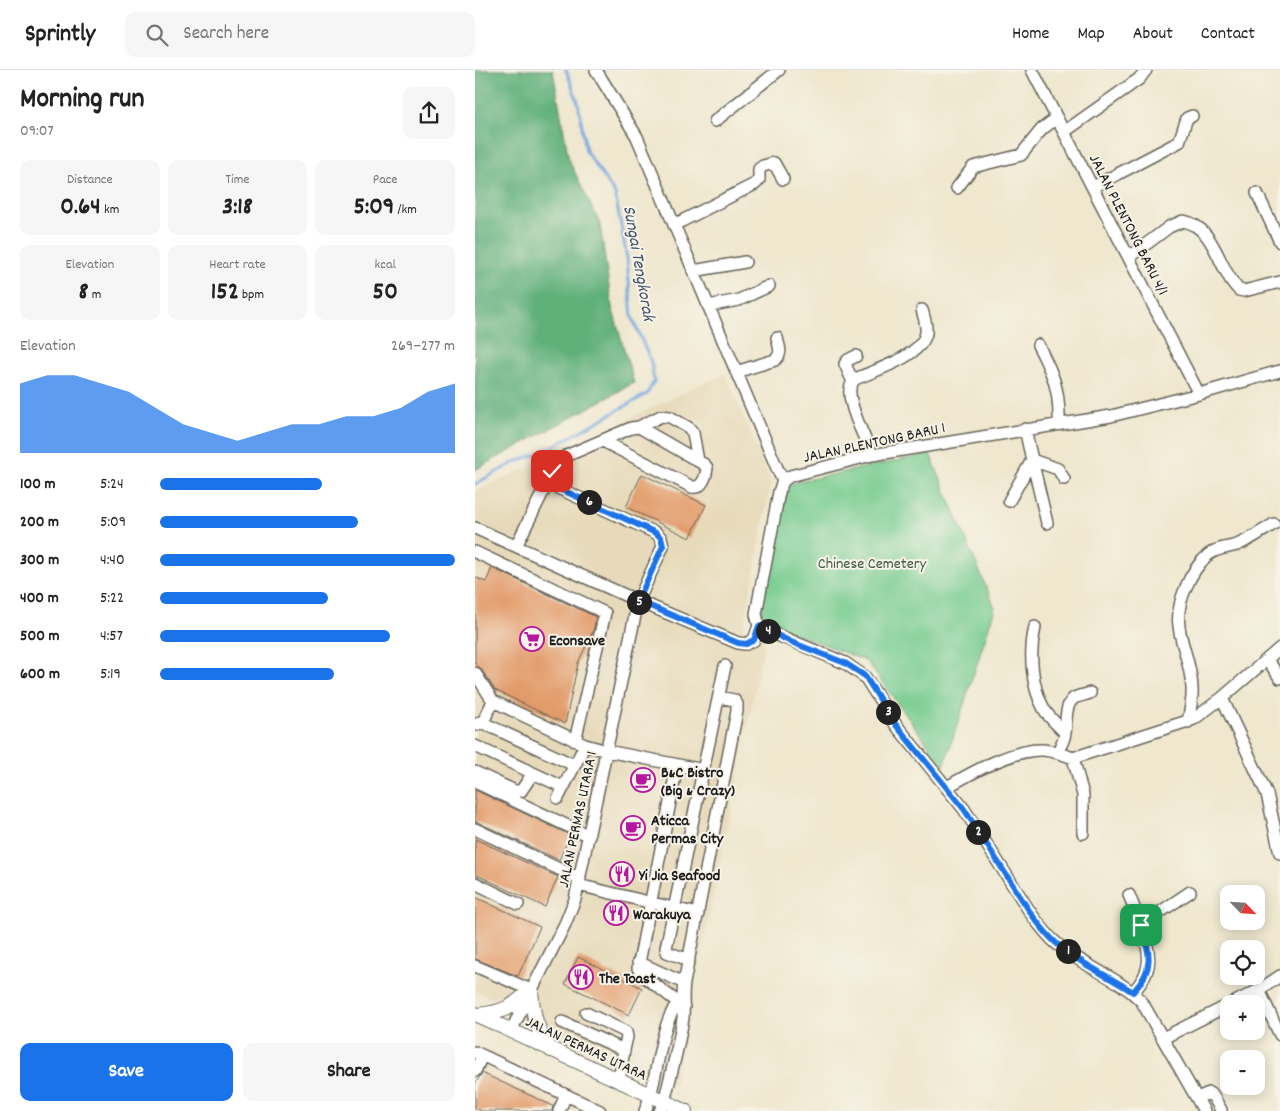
<!DOCTYPE html>
<meta charset="utf-8">
<style>
body{margin:0;font-family:Dekko,sans-serif;background:#f6f6f6;color:#222;height:100vh;display:flex;flex-direction:column;font-size:19px;white-space:nowrap}
*{box-sizing:border-box;margin:0}
p{font-size:16px;color:#767676}
.icon{flex:none;width:28px;height:28px;fill:none;stroke:currentColor;stroke-width:2;stroke-linecap:round;stroke-linejoin:round}
.map{position:relative;flex:1;overflow:hidden}
.details{display:flex;flex-direction:column;background:#fff;width:475px}
.details>*{flex:none}
.needle{width:32px;rotate:115deg}
.fabs{position:absolute;left:745px;top:815px;display:grid;gap:10px}
.fabs a{display:grid;place-items:center;width:45px;height:45px;border-radius:10px;background:#fff;box-shadow:0 2px 12px #0003;font-size:25px}
.pin{position:absolute;display:grid;place-items:center;width:42px;height:42px;color:#fff;margin:-21px;border-radius:10px;box-shadow:0 2px 8px #0006}
.km{position:absolute;width:25px;height:25px;margin:-12px;border-radius:50%;background:#222;color:#fff;font-size:14px;line-height:25px;text-align:center}
.round{display:grid;place-items:center;flex:none;width:52px;height:52px;border-radius:10px;background:#f6f6f6}
.headline{display:flex;align-items:center;justify-content:space-between;height:85px;padding:0 20px}
h1{font-size:28px;font-weight:700;line-height:38px}
.metrics{display:grid;grid-template-columns:repeat(3,1fr);gap:8px;height:85px;padding:5px 20px}
.metrics div{display:grid;align-content:center;border-radius:10px;background:#f6f6f6;text-align:center}
.metrics b{font-size:25px;font-weight:700}
.metrics small{font-size:14px;font-weight:400}
.metrics p{font-size:14px}
.chart{height:140px;padding:10px 20px}
.chart p{display:flex;justify-content:space-between}
.chart svg{width:100%;height:90px;margin-top:5px;fill:#1a73e8;opacity:.7}
.button{display:flex;gap:10px;margin-top:auto;padding:10px 20px}
.button a{flex:1;height:58px;border-radius:10px;background:#1a73e8;color:#fff;font-size:20px;font-weight:700;line-height:58px;text-align:center}
.button a+a{background:#f6f6f6;color:#222}
ul{padding:0 20px;list-style:none;font-size:16px}
li{display:grid;grid-template-columns:80px 60px 1fr;align-items:center;height:38px}
li i{height:12px;border-radius:6px;background:#1a73e8}
header{display:flex;align-items:center;gap:30px;box-sizing:border-box;height:70px;padding:0 25px;background:#fff;border-bottom:1px solid #e0e0e0}
header strong{font-size:24px}
nav{display:flex;gap:28px;margin-inline-start:auto;font-size:18px}
.search{width:350px;height:45px;background:#f6f6f6;display:flex;align-items:center;gap:12px;box-sizing:border-box;padding:0 18px;border-radius:10px;color:#767676;font-size:19px}
main{display:flex;flex:1;min-height:0}
.map>svg:first-child{display:block}
.built{fill:#e7daba}
.green{fill:#77cc90;stroke:#4a7456}
.forest{fill:#61b07a;stroke:#3e664b}
.lines{fill:none;stroke-linecap:round;stroke-linejoin:round}
.stream{stroke:#75a7e0;stroke-width:3}
.building{fill:#e29a67}
.minor-casing{stroke:#66635a;stroke-width:14}
.major-casing{stroke:#66635a;stroke-width:16}
.minor{stroke:#fff;stroke-width:11}
.major{stroke:#fff;stroke-width:14}
.route-casing{stroke:#fff;stroke-width:10}
.route{stroke:#1a73e8;stroke-width:6}
.labels{text-anchor:middle;stroke-width:4;stroke-linejoin:round;paint-order:stroke}
.street-label{font-size:16px;fill:#1c1c1c;stroke:#f7f3e8}
.park-label{font-size:16px;fill:#3c5a45;stroke:#f7f3e8}
.poi-label{font-size:16px;font-weight:bold;fill:#1c1c1c;stroke:#f7f3e8;text-anchor:start}
.water-label{font-size:18px;font-style:italic;fill:#40546a;stroke:#f7f3e8}
</style>
<header>
<strong>Sprintly</strong>
<div class="search"><svg class="icon" aria-label="search" viewBox="0 0 24 24"><circle cx="10" cy="10" r="6"/><path d="M15 15l6 6"/></svg>Search here</div>
<nav><a>Home</a><a>Map</a><a>About</a><a>Contact</a></nav>
</header>
<main>
<section class="details">
<div class="headline"><div><h1>Morning run</h1><p>09:07</p></div><a class="round"><svg class="icon" aria-label="share" viewBox="0 0 24 24"><path d="M12 15V3M7 8l5-5 5 5M5 13v7h14v-7"/></svg></a></div>
<div class="metrics">
<div><p>Distance</p><b>0.64<small> km</small></b></div>
<div><p>Time</p><b>3:18</b></div>
<div><p>Pace</p><b>5:09<small> /km</small></b></div>
</div>
<div class="metrics">
<div><p>Elevation</p><b>8<small> m</small></b></div>
<div><p>Heart rate</p><b>152<small> bpm</small></b></div>
<div><p>kcal</p><b>50</b></div>
</div>
<div class="chart"><p><span>Elevation</span>269–277 m</p>
<svg viewBox="0 0 160 44" preserveAspectRatio="none"><path d="M0 44V10L10 6L20 6L30 10L40 14L50 22L60 30L70 34L80 38L90 34L100 30L110 30L120 26L130 26L140 22L150 14L160 10V44z"/></svg>
</div>
<ul>
<li><b>100 m</b>5:24<i style="width:55%"></i></li>
<li><b>200 m</b>5:09<i style="width:67%"></i></li>
<li><b>300 m</b>4:40<i style="width:100%"></i></li>
<li><b>400 m</b>5:22<i style="width:57%"></i></li>
<li><b>500 m</b>4:57<i style="width:78%"></i></li>
<li><b>600 m</b>5:19<i style="width:59%"></i></li>
</ul>
<div class="button"><a>Save</a><a>Share</a></div>
</section>
<div class="map">
<svg width="805" height="1041" viewBox="0 0 805 1041">
<rect width="100%" height="100%" fill="#f7f3e8"/>
<filter id="ink" filterUnits="userSpaceOnUse"><feTurbulence type="fractalNoise" baseFrequency=".02" numOctaves="2"/><feDisplacementMap in="SourceGraphic" scale="10" xChannelSelector="R" yChannelSelector="G"/><feConvolveMatrix kernelMatrix="1 2 1 2 8 2 1 2 1" color-interpolation-filters="sRGB"/></filter>
<filter id="wash" filterUnits="userSpaceOnUse"><feTurbulence type="fractalNoise" baseFrequency=".0096" numOctaves="4" result="noise"/><feDisplacementMap in="SourceGraphic" scale="20" xChannelSelector="R" yChannelSelector="G"/><feGaussianBlur stdDeviation="1.12" result="paint"/><feColorMatrix in="noise" values="0 0 0 0 0 0 0 0 0 0 0 0 0 0 0 0 0 1.4 0 .05"/><feComposite in="paint" operator="in"/></filter>
<g filter="url(#wash)">
<rect width="100%" height="100%" fill="#efe7ce"/>
<path class="built" d="M250 303 296 412 269 557 290 570 200 1015 0 921V422Z
M0 989 110 1041H0Z"/>
<path class="green" d="M455 384 520 538 469 696 391 591 296 554 286 542 312 418 321 412Z"/>
<path class="forest" d="M0 0H78L94 90 125 154 137 237 159 313 0 400Z"/>
<g class="lines">
<path class="stream" d="M0 414 40 392 68 382 172 324 179 311 176 292 157 247 152 188 140 124 111 81 103 32 91 0"/>
</g>
<g id="blocks">
<path class="building" d="M167 404 231 435 215 468 151 437Z
M17 498 121 547 118 561 103 593 90 654 20 620 6 599 0 593V507L11 512Z
M0 720 95 765 84 790 0 751Z
M0 769 83 807 70 837 0 804Z
M0 827 65 857 43 906 0 889Z
M103 887 167 918 154 945 90 914Z
M7 1003 78 1036 77 1041H7L0 1038V1014Z"/>
</g>
</g>
<g filter="url(#ink)">
<use href="#blocks" fill-opacity="0" stroke="#66635a" stroke-width="1"/>
<g class="lines">
<defs>
<path id="minor" d="M121 0 162 67 302 398 308 411
M557 0 724 324
M240 51 304 0
M589 62 664 9 671 0
M618 117 704 72 712 48 717 46
M482 118 498 97 546 85 567 59 582 48
M782 123 805 172
M199 155 280 114 284 110V99L288 96 299 93 308 109
M654 187 694 157 708 151C741 157 743 200 764 220L769 221 805 212
M218 201 270 192
M233 236 264 230 294 216
M563 275C578 304 585 319 584 354
M261 302 300 290C308 283 304 277 302 268
M378 312 370 294 373 290 381 286
M164 357 186 346 195 347 214 358 218 363 223 391
M397 385C390 368 376 341 375 324 374 318 376 314 380 309 399 301 447 286 451 263 452 255 449 247 447 240
M557 390 572 453
M557 390 583 399 589 409
M534 431 557 390 550 359
M0 458 163 531 263 573 271 574 279 570 284 556
M41 476 83 392 91 386 156 358 164 357 230 395 232 398C231 407 227 419 217 417L128 371
M0 482 130 543 100 671
M560 557C554 582 556 616 569 639 574 648 583 655 590 663
M792 589 805 608
M0 603 18 631 110 675 132 681 229 700
M747 628 792 724 805 783
M6 652 99 695
M713 652C715 640 718 629 717 618 715 577 692 560 711 517 716 505 724 493 733 485 741 478 752 478 762 475 775 470 787 461 799 454
M1 655 9 650 18 631
M0 676 88 717
M582 682C586 676 589 670 590 663 592 652 589 636 599 628 603 626 610 625 615 623
M598 688 719 649 747 628 805 578
M598 688 608 725V763
M202 696 163 898 166 904 209 937
M0 702 40 721H46L58 703
M0 712 114 766
M472 717C496 703 540 678 568 680 579 681 588 684 598 688
M83 728 110 675
M0 759 105 809
M0 813 43 834
M103 815 223 844
M654 825 666 855
M214 890 192 882 191 878 250 596
M163 892 209 913
M0 896 56 920
M784 920 805 965
M658 922C680 899 675 883 666 855L715 822
M756 934 784 920 805 906
M111 943 151 962 152 967 149 980
M87 952 149 980 144 1011
M36 961 90 854 100 829 163 531 188 476 186 468 181 463 72 413
M688 968 754 935
M0 982 125 1041
M0 1001 7 986
M722 1028 734 1023 738 1026 746 1040
M84 1041 91 1025
M170 1041C184 1008 183 953 207 927
M185 1041 189 1032C196 1004 204 976 208 948 209 936 207 925 209 913L262 641V634L259 630 244 627
M729 1041 667 932C643 906 606 896 580 872 571 864 564 854 557 845L489 739 421 655 390 607 370 593 288 559 284 556 281 544 304 422 308 411 315 406 397 385 636 346 724 324 805 301"/>
<path id="major" d="M56 920C58 946 61 959 76 980
M0 944 210 1041
M3 945C30 942 36 938 56 920"/>
</defs>
<use href="#minor" class="minor-casing"/>
<use href="#major" class="major-casing"/>
<use href="#minor" class="minor"/>
<use href="#major" class="major"/>
</g>
</g>
<g class="lines" filter="url(#ink)">
<defs>
<path id="route" d="M77 401 72 413 181 463 186 468 188 476 163 531 263 573 271 574 279 570 284 556 316 572 370 593 390 606 421 655 489 739 557 845C564 854 571 864 580 872 602 892 632 905 658 922 680 899 675 883 666 855"/>
</defs>
<use href="#route" class="route-casing"/>
<use href="#route" class="route"/>
</g>
<defs>
<symbol id="supermarket-ring" viewBox="-11 -11 22 22"><circle r="9.5" fill="#f7f3e8" stroke="#b5179e" stroke-width="1.5"/><path d="M-6-5.5h2.5l.6 2H6L4.5 2H-2.5L-4.4-4H-6ZM-1.5 3.2a1.3 1.3 0 1 0 .1 0ZM3 3.2a1.3 1.3 0 1 0 .1 0Z" fill="#b5179e"/></symbol>
<symbol id="cafe-ring" viewBox="-11 -11 22 22"><circle r="9.5" fill="#f7f3e8" stroke="#b5179e" stroke-width="1.5"/><path d="M-5.5-4.5H6V0H3Q3 3.5 0 3.5H-2.5Q-5.5 3.5-5.5 0ZM3-3.2v2h1.7v-2ZM-6 4.5H4V6H-6Z" fill="#b5179e"/></symbol>
<symbol id="restaurant-ring" viewBox="-11 -11 22 22"><circle r="9.5" fill="#f7f3e8" stroke="#b5179e" stroke-width="1.5"/><path d="M-5-6h1v4h1v-4h1v4h1v-4h1v5L-1.5 .5V6h-2V.5L-5-1ZM5-6V6H3V1.5H1.5Q1.5-4 5-6Z" fill="#b5179e"/></symbol>
</defs>
<g fill-rule="evenodd">
<use href="#supermarket-ring" x="43" y="555" width="28" height="28"/>
<use href="#cafe-ring" x="154" y="696" width="28" height="28"/>
<use href="#cafe-ring" x="144" y="744" width="28" height="28"/>
<use href="#restaurant-ring" x="133" y="790" width="28" height="28"/>
<use href="#restaurant-ring" x="127" y="829" width="28" height="28"/>
<use href="#restaurant-ring" x="92" y="893" width="28" height="28"/>
</g>
<g class="labels">
<g class="street-label">
<text transform="translate(655 154) rotate(63)" y="6">JALAN PLENTONG BARU 4/1</text>
<text transform="translate(399 371) rotate(-12)" y="6">JALAN PLENTONG BARU 1</text>
<text transform="translate(101 749) rotate(-78)" y="6">JALAN PERMAS UTARA 1</text>
<text transform="translate(112 977) rotate(25)" y="6">JALAN PERMAS UTARA</text>
</g>
<g class="park-label">
<text x="397" y="498">Chinese Cemetery</text>
</g>
<g class="poi-label">
<text x="74" y="575">Econsave</text>
<text x="186" y="707">B&amp;C Bistro<tspan x="186" dy="18">(Big &amp; Crazy)</tspan></text>
<text x="176" y="755">Aticca<tspan x="176" dy="18">Permas City</tspan></text>
<text x="164" y="810">Yi Jia Seafood</text>
<text x="158" y="849">Warakuya</text>
<text x="124" y="913">The Toast</text>
</g>
<g class="water-label">
<text transform="translate(165 193) rotate(80)" y="6">Sungai Tengkorak</text>
</g>
</g>
</svg>
<div class="fabs">
<a><svg class="needle" viewBox="-14 -14 28 28"><path d="M0-13l5 13h-10z" fill="#e53935"/><path d="M0 13l5-13h-10z" fill="#767676"/></svg></a>
<a><svg class="icon" aria-label="locate" viewBox="0 0 24 24"><circle cx="12" cy="12" r="6"/><path d="M12 2v4M12 18v4M2 12h4M18 12h4"/></svg></a>
<a>+</a>
<a>−</a>
</div>
<div class="pin" style="left:666px;top:855px;background:#1e9e55"><svg class="icon" aria-label="arrive" viewBox="0 0 24 24"><path d="M6 21V4h12l-3 4 3 4H6"/></svg></div>
<div class="pin" style="left:77px;top:401px;background:#d93025"><svg class="icon" aria-label="check" viewBox="0 0 24 24"><path d="M5 12l5 5 9-10"/></svg></div>
<b class="km" style="left:593px;top:881px">1</b>
<b class="km" style="left:503px;top:762px">2</b>
<b class="km" style="left:413px;top:642px">3</b>
<b class="km" style="left:293px;top:561px">4</b>
<b class="km" style="left:164px;top:532px">5</b>
<b class="km" style="left:114px;top:432px">6</b>
</div>
</main>
